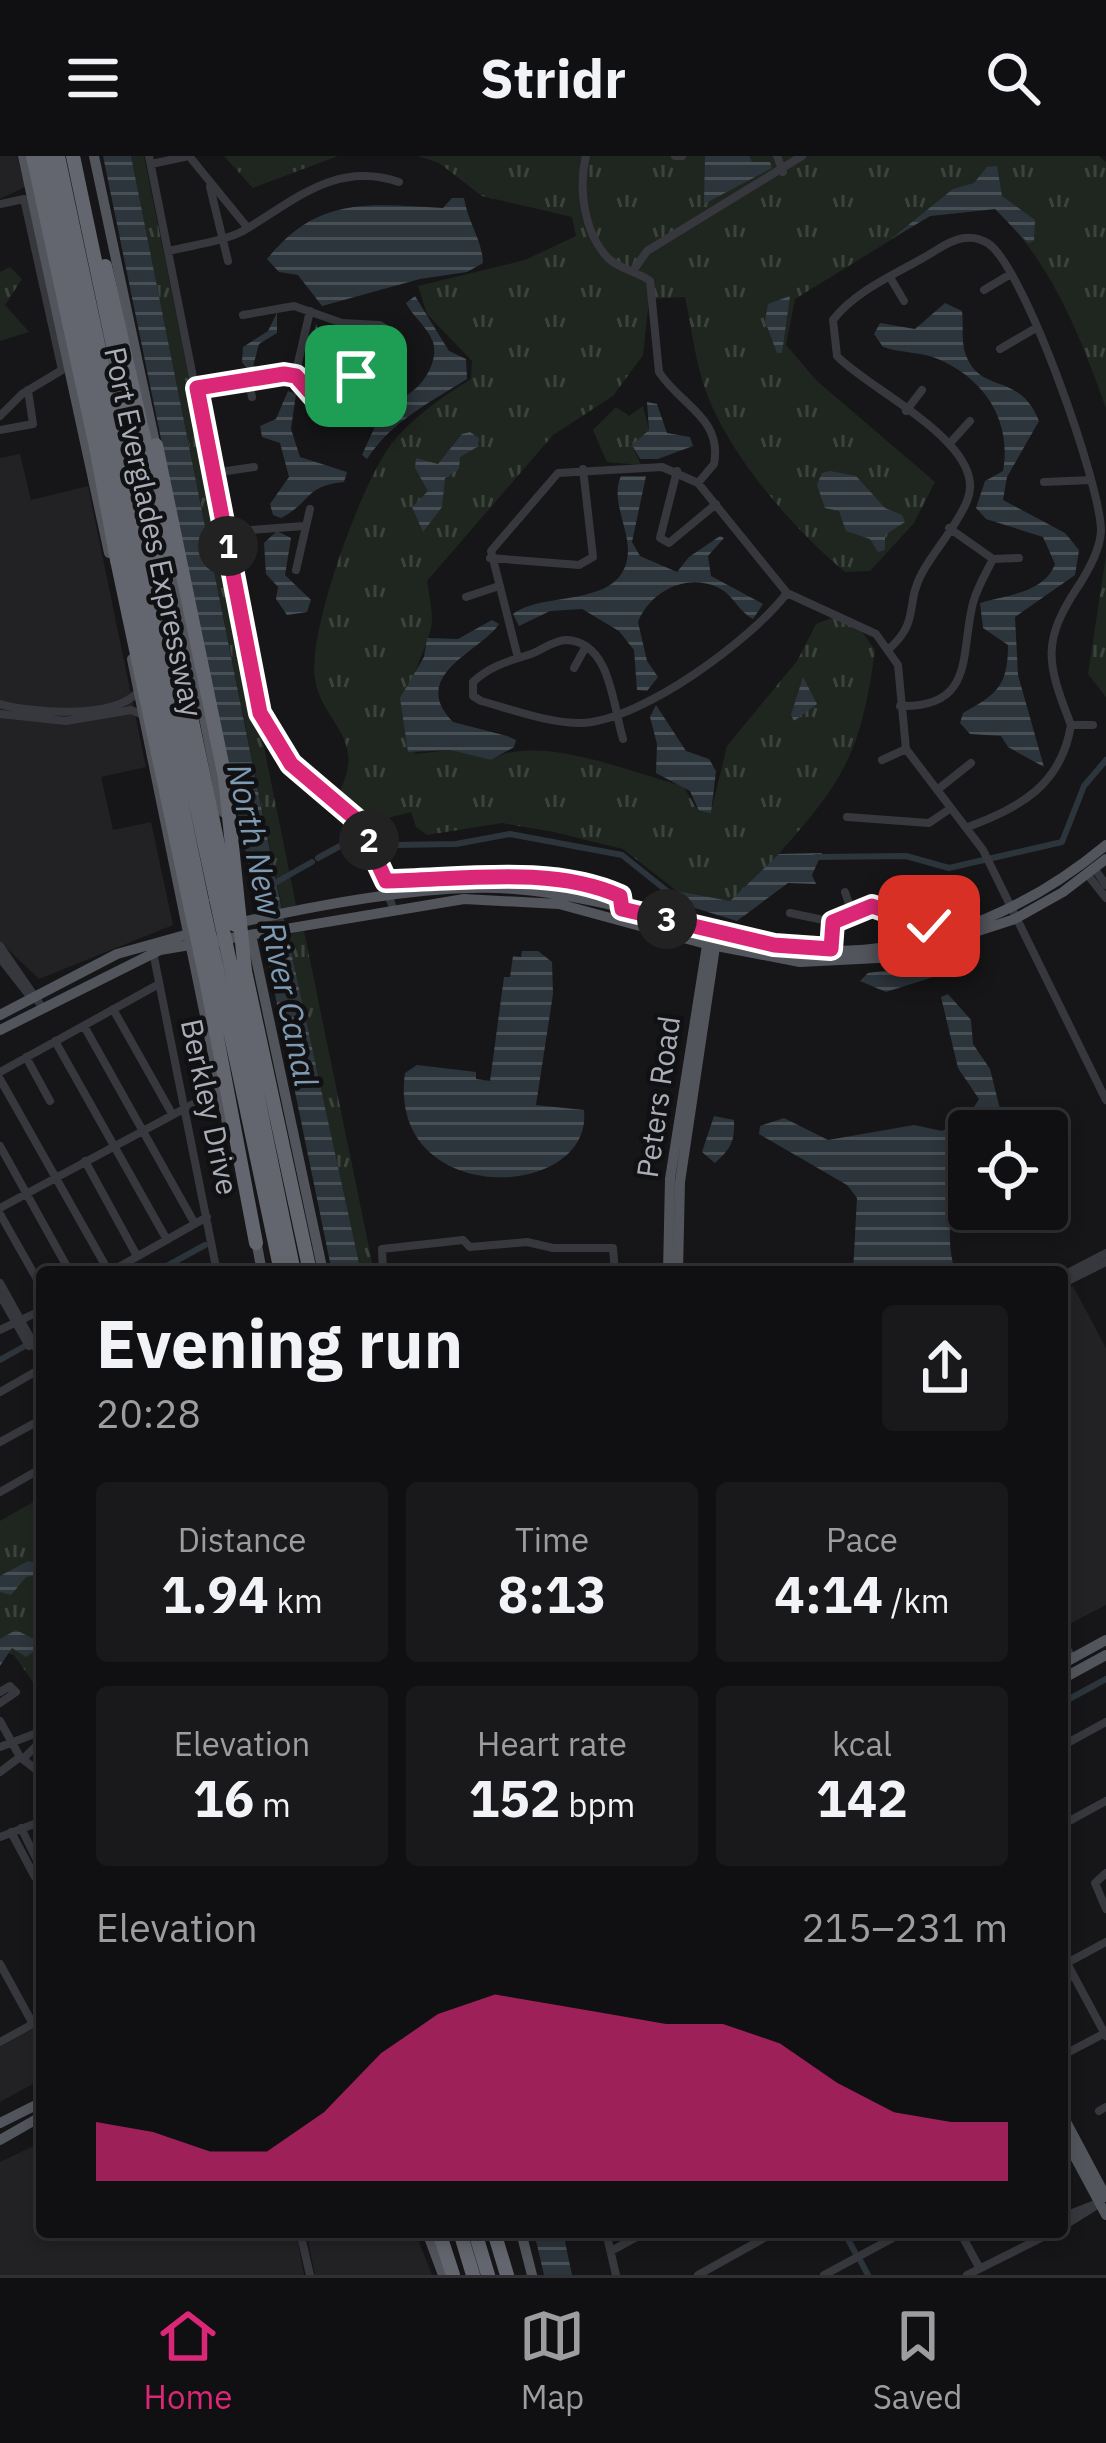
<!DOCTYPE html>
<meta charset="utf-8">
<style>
body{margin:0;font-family:"IBM Plex Sans",sans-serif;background:#19191b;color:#f1f3f6;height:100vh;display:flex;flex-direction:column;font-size:45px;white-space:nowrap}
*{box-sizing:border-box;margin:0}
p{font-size:39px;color:#9c9d9f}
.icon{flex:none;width:66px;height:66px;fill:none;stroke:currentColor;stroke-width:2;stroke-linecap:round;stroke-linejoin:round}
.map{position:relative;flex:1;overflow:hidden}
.sheet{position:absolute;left:36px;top:1110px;width:1032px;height:972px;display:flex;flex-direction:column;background:#101012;border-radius:12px;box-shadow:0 6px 18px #0003,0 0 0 3px #303032}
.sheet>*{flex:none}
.buttons{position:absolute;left:948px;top:954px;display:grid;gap:24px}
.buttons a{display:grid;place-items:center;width:120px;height:120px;border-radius:12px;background:#101012;box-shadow:0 6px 18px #0003,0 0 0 3px #303032;font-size:60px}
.pin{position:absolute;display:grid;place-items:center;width:102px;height:102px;color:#fff;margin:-51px;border-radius:24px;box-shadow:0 6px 18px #0006}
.km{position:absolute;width:60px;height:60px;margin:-30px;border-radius:50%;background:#222;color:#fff;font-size:33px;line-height:60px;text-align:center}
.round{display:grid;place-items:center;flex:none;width:126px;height:126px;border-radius:12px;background:#19191b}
.summary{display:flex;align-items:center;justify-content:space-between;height:204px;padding:0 60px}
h1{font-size:66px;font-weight:800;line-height:90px}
.figures{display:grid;grid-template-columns:repeat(3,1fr);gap:18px;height:204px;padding:12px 60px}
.figures div{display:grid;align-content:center;border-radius:12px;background:#19191b;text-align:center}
.figures b{font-size:51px;font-weight:800}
.figures small{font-size:33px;font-weight:400}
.figures p{font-size:33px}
.chart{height:336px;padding:24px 60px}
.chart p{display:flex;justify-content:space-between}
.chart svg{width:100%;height:216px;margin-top:12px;fill:#db2777;opacity:.7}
header{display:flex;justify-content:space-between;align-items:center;height:156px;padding:0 60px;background:#101012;font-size:54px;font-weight:800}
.tabs{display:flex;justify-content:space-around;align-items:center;height:168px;border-top:3px solid #303032;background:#101012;font-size:33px;color:#9c9d9f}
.tabs a{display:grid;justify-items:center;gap:6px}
.tabs .current{color:#db2777}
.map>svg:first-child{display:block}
.built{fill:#222225}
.grass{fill:url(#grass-tufts)}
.water{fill:url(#water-rules)}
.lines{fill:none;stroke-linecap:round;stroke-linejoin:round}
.canal{stroke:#2c353c;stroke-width:6}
.minor{stroke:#37383d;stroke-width:8}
.major{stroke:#53555c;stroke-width:10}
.highway{stroke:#63666e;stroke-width:14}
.highway-bridge{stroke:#63666e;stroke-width:14}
.route-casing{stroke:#fff;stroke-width:24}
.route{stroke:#db2777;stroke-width:15}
.labels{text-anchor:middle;stroke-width:9;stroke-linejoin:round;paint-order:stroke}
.street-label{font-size:30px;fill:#a8adb8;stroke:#111113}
.water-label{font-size:33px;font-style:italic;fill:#7f9bb3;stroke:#111113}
</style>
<header><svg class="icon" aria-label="menu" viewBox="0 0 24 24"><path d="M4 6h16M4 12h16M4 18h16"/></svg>Stridr<svg class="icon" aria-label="search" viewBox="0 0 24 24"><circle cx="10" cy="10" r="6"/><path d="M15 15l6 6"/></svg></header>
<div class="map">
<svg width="1106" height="2119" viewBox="0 0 1106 2119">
<defs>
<pattern id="grass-tufts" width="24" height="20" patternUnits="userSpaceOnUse" patternTransform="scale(3)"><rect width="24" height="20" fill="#1e261f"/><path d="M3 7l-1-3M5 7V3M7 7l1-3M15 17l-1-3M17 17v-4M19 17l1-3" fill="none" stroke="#3c433d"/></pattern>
<pattern id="water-rules" width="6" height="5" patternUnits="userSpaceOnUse" patternTransform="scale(3)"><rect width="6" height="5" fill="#2c353c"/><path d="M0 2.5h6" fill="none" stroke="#485056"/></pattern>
</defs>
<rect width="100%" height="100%" fill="#161618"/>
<path class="built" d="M0 0H17L25 31 0 43Z
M20 298 31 344 88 330 146 611 101 621 113 674 151 666 173 769 39 823 0 786V302Z
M1073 1130 1106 1192V1449L1062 1472V1136Z
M42 1868V1923L0 1946V1891Z
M42 1986V2076H296L304 2119H0V2006Z
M306 2076H415L432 2119H315Z"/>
<path class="grass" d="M131 0H144L296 749 282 752Z
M224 0H338L253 32Z
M418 0H1099L1106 6V252C1080 179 1052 108 996 53L930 60 795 143 786 189 817 225 935 326 914 367 870 415 845 416C791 371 722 292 702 223 694 197 691 168 685 141L649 143 643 199 613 240 553 279 427 425C429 439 434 459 431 472 420 514 387 556 416 598L450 594 491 604C537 576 632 617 683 630L699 656H711L727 590 797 505 816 468 834 461 862 476 875 494C861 597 845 623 777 700 762 718 750 732 730 745L677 735 623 693 554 676 502 667 427 679 416 671 411 656 376 665 340 634C367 582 322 567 315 523 307 475 362 326 392 287 414 260 442 241 471 223L472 205 427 158 418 130 525 104 576 80 572 61 482 40 439 7Z
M10 111 22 123 5 149 29 176 0 185V116Z
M643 250 649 274 632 289 641 309 607 306 593 274 616 251 629 260Z
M1106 399V541L1088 518Z
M304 775 374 1116H361L287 779Z
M42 1341V1539L14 1499 0 1494V1365Z"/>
<path class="water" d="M103 0H131L281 750 361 1116H332Z
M705 0H749L752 6H770L772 12 704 48Z
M997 10 1002 40 1035 64 1034 85 1028 87 995 53 930 60 891 83 953 33 974 27 987 11Z
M452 42H464C468 67 482 83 483 107L467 116 420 123 322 150 298 119 279 116 267 103C318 40 368 48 443 52Z
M415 140 449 195 466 203 467 223C429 247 392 265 367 303L362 299 381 257 362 246 346 251 340 243 348 230C359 233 373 242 384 244 411 249 441 211 433 186 427 170 413 161 406 147Z
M790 140 782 197H777L765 165 768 148Z
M945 147 962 155C964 172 960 188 968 204 984 237 1020 217 1039 265L1007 321 1003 344 1065 377 1079 394 1075 419 1015 461 1018 519 1044 611 1008 591 1001 580 970 578 960 567 963 557C997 538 1008 530 1008 489L983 472 980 447C1007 439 1044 437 1055 408L1043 381 986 363 976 352 985 325 1003 315C1012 265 985 223 938 203 923 196 900 197 883 191L874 178 880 167 915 173Z
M277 157V177L259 188 251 218 242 206 243 191 268 175Z
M316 167 331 206 324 219 310 221 305 210 312 199Z
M288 235 296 238 291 273 300 301 347 316 344 326C304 330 312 346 281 362L273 359 270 348 289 321 280 287 262 281 260 270 276 263Z
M647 246 657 248 667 277 690 281 693 290 658 303H640L632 289 649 274Z
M470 276 479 282 477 291 460 301 459 313 445 322 442 351 423 376 412 351 428 335 415 312 416 302 438 308 462 278Z
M830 315 856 320 885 352 902 359 905 366 885 379V394L878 396 870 383 846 375 839 355 825 352 817 329 822 317Z
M621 320H646L632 386 640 400 677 416 689 401 720 380 724 382 708 400 711 420 763 448 753 463C738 455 733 438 717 431 685 417 650 436 638 466L647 505 658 521 647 535 637 534 634 494 619 475 582 453 550 455 519 470 513 458C543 435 617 452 627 404 633 377 609 346 621 320Z
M277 375 291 382 285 419 311 444 307 456 287 459 276 443 278 431 266 418 264 387Z
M492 464 499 468C482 495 407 519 453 566L507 580 516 584 514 591 491 604 450 594 408 596 400 542 424 501 427 482 458 483Z
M803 521 817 548 794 565 791 559Z
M656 549 686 595 709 603 716 615 711 657 699 655 690 635 656 617 657 588 650 561Z
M822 697 812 719 816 728 788 727 737 765 669 744 668 738 677 735 730 745 779 698Z
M522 795H538L552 806 553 838 536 949 584 954C594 1046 386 1053 405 917L417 909 476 916V923L490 925 504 821H510L513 800 521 801Z
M929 809 946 817 886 836 860 825 868 817Z
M948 838 971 864 973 888 990 913 1000 953 987 975H969C969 1025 938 1056 955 1116H853L857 1042 847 1029 759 978 760 970 784 962 828 984 914 969 942 975 967 962 979 943 958 912 941 841Z
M714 960 734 964C735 985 731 993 715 1007L702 996Z
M28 1405 42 1409V1418L26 1421 11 1439 0 1436V1420Z
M16 1474 36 1484 38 1493 26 1501 12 1492 0 1510V1483Z
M534 2076H563L572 2119H544Z"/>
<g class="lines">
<path class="canal" d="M816 701 906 700 949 712 1062 686 1084 630 1106 604
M318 702 340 690 456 688 510 678 622 699 672 739
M273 728 312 706
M156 1116 205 1089
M37 1183 42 1180
M0 1204 25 1190
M1062 1547 1106 1523
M844 2076 856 2098
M860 2104 868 2119"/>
<path class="minor" d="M149 0 260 558 291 608 358 665 394 754
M189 0 247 71
M586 0C578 32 584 77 608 102 620 114 637 115 650 125L659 216C679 248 723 262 714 308L698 327
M675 0H682
M777 0 783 16
M151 8 189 0
M210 31 228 105
M0 48 24 43 62 214 22 238 0 260
M169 95C192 89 222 86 243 75 293 46 335 4 399 26
M633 115 647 95 802 0
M891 123 904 145
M984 134 1009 119
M1000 193 1036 172
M295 220 310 155
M248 222 252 241
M197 232 284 217 295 220 317 244 346 224 390 213 401 202 398 181 380 169 342 167 294 150 243 159
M317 244 334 266
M906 255 922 234
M0 274 33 268 28 234
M951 286 970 265
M677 315 660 382 669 387 716 348
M213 317 254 311
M1044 326 1091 324
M949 372 993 403 1019 402
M225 376 304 370
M490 402 579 409 593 401 583 313
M296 414 310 353
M466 441 496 431
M890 492C920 465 905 448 922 417 935 393 957 370 967 345 991 289 870 235 837 200L833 164C857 132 904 115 938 93 954 83 971 76 989 88 1025 114 1101 329 1101 375 1100 393 1090 411 1081 426 1041 485 1046 505 1071 569
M518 502 491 395 558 317 662 311 698 327 787 437 876 478 898 509 906 593 983 694 1106 944
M574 512 585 492
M0 548C33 557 112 563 137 537
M900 550C976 552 960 497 973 447 977 432 986 417 993 403
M0 558 66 565 131 554 141 558
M1071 569H1093
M623 583C613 551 611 485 566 484 554 484 542 494 531 498 509 505 490 510 473 526V540L481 545C511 553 551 568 583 567 644 563 751 484 787 437
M882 604 906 593
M937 634 971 607
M847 661 929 667 951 652
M968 671C1020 651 1061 630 1071 569
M1094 712 1106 729
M1087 718 1106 742
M386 725C459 722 551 710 620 740L623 751
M845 736 852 757
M890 753 899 736
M790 757 833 766 873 750 929 770 962 761 971 740
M0 790 42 851
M827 792 829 766
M153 796 217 1116
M0 802 32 843
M113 853 171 956
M84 870 195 1068
M55 885 167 1084
M26 901 50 945
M0 916 159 828
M0 923 109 1116
M0 990 70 1116
M85 1005 137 1100
M0 1052 219 934
M0 1058 42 1132
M110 1116 207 1061
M383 1116 382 1093 463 1084 470 1091 527 1086 553 1092H613L615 1116
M1062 1120 1106 1097
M0 1127 42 1203
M1062 1128 1106 1106
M0 1139 29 1190
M0 1174 42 1154
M0 1236 42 1212
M0 1286 42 1263
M0 1336 42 1312
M1062 1483 1072 1502
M0 1536 10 1530 16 1536 0 1547
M0 1565 20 1601 42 1618
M1062 1590 1106 1566
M0 1591 42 1575
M23 1603 42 1584
M0 1616 20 1601
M1062 1669 1106 1645
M21 1672 42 1714
M11 1676 35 1721 42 1717
M0 1681 42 1665
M1106 1717 1095 1727 1106 1753
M1062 1798 1106 1880
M1067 1807 1106 1786
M0 1808 33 1868
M1062 1825 1073 1819
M0 1886 42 1863
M1069 1896 1105 1877
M1099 1955 1106 1951
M1062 2061 1098 2047
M1062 2071 1100 2047
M300 2076 310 2119
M606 2076 616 2119
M960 2076 979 2111
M611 2095 646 2076
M698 2119 775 2076
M824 2119 904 2076
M967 2119 1053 2076"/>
<path class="major" d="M23 0 109 397
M94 0 157 296
M170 392 223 656
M132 503 227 967
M233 768C313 750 433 726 514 733 603 740 687 772 774 789 893 812 1016 764 1106 689
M251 779 323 1116
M0 859 117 798 203 774
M0 874 160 794 464 743 559 748 706 788 800 806 898 801 1015 763 1063 736 1106 703
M256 1084 262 1116
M668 1116 670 1023 708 783
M678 1116 680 1026 716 784
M1062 1508 1106 1484
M1062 1523 1106 1499
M1062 1958 1106 2041
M0 1967 42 1946
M1062 1977 1106 2059
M0 1984 42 1960
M427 2076 443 2119
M521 2076 532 2119"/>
<path class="highway" d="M33 0 96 291
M47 0 202 746
M58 0 216 742
M73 0 228 736
M105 110 170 396
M156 289 225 622
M117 404 188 739
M231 811 294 1116
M217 813 281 1116
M245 815 310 1116
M206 823 256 1087
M41 1961H42
M439 2076 453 2119
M460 2076 473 2119
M475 2076 488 2119
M494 2076 507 2119"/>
<path class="highway-bridge" d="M96 291 117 404
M225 622 245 815
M228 736 235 769
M188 739 206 823
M216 742 231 811
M202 746 217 813"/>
</g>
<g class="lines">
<defs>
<path id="route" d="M356 220 317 244 296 220 284 218 197 232 260 557 291 608 358 665 386 725C460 724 551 709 620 740L622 753 774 789 831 793 833 766 872 750 929 770"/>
</defs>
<use href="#route" class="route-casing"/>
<use href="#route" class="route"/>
</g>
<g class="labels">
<g class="street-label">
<text transform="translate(153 376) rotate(78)" y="10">Port Everglades Expressway</text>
<text transform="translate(659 941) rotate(-82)" y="10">Peters Road</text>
<text transform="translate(209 951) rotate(78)" y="10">Berkley Drive</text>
</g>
<g class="water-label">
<text transform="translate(273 769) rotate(78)" y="12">North New River Canal</text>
</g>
</g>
</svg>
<div class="buttons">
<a><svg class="icon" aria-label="locate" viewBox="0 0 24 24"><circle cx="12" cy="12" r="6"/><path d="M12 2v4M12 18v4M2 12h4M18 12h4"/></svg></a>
</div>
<div class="pin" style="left:356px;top:220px;background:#1e9e55"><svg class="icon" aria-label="arrive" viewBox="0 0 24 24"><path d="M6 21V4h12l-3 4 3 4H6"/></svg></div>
<div class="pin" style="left:929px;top:770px;background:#d93025"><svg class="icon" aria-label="check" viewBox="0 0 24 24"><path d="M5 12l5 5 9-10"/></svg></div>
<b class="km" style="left:228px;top:390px">1</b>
<b class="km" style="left:369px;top:684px">2</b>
<b class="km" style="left:667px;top:763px">3</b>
<section class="sheet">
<div class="summary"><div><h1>Evening run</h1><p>20:28</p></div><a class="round"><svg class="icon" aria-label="share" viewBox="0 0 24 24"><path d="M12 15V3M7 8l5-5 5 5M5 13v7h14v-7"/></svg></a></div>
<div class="figures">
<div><p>Distance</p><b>1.94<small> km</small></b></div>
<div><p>Time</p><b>8:13</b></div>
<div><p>Pace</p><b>4:14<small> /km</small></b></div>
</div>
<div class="figures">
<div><p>Elevation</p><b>16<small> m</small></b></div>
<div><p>Heart rate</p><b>152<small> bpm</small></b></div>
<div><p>kcal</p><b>142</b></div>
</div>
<div class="chart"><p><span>Elevation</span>215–231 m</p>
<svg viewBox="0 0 160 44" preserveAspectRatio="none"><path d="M0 44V32L10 34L20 38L30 38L40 30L50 18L60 10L70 6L80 8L90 10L100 12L110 12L120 16L130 24L140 30L150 32L160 32V44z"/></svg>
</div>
</section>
</div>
<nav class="tabs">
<a class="current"><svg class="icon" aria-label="home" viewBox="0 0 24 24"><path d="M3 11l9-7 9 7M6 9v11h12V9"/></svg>Home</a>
<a><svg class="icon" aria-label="map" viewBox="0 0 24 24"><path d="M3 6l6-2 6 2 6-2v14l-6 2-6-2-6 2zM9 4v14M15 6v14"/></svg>Map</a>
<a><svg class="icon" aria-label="saved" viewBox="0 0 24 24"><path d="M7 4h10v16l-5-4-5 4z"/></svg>Saved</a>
</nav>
